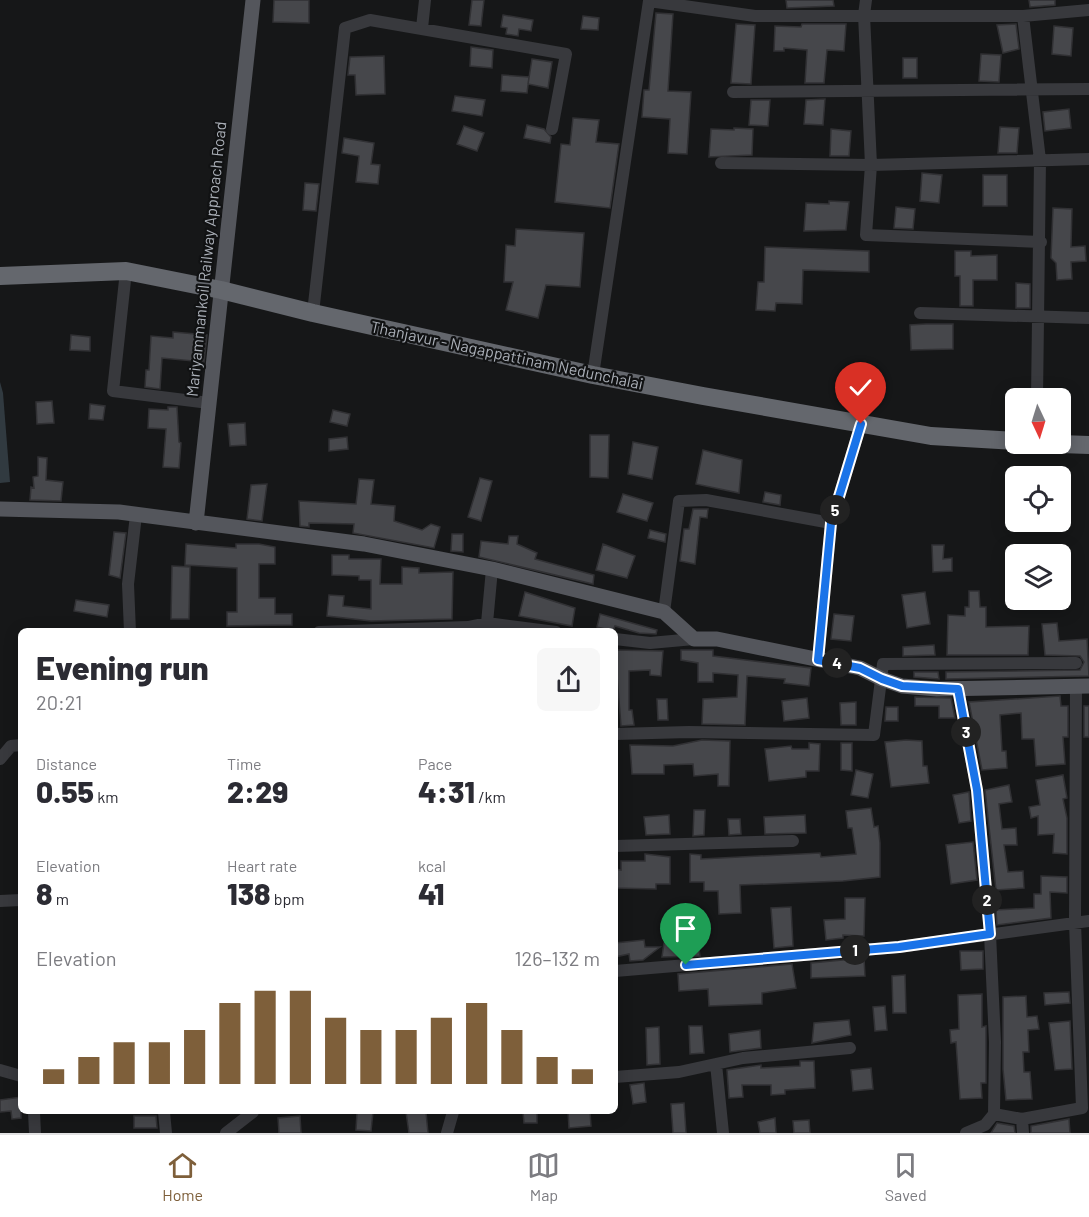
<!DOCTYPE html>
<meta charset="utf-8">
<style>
body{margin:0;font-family:Barlow,sans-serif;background:#f7f7f7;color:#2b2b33;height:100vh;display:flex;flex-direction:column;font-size:22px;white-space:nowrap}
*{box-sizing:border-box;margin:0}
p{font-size:20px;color:#7c7c81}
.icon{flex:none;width:33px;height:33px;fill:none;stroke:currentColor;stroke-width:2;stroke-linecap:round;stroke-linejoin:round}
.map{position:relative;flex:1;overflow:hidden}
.drawer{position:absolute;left:18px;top:628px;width:600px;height:486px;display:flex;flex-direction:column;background:#fff;border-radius:9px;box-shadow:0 3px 15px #0003}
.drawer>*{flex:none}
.needle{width:39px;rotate:176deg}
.tools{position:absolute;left:1005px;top:388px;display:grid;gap:12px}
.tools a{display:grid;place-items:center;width:66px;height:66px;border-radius:9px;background:#fff;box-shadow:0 3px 15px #0003;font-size:30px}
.pin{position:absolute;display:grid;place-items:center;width:51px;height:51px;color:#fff;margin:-62px -26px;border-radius:50% 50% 50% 0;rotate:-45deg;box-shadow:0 0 6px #0007}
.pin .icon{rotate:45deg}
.km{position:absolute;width:30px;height:30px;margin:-15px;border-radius:50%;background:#222;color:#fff;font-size:16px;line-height:30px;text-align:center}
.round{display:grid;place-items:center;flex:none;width:63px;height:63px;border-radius:9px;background:#f7f7f7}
.overview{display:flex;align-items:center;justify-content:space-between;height:102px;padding:0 18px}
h1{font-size:33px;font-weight:800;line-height:45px}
.figures{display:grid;grid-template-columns:repeat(3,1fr);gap:9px;height:102px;padding:6px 18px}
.figures div{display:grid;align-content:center}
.figures b{font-size:30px;font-weight:800}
.figures small{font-size:16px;font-weight:400}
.figures p{font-size:16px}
.chart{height:168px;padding:12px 18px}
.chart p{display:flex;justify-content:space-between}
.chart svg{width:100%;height:108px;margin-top:6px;stroke:#7e5f3a;stroke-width:6}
.menu{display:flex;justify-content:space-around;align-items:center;height:84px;border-top:2px solid #e1e1e2;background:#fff;font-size:16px;color:#7c7c81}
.menu a{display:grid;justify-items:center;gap:3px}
.menu .active{color:#7e5f3a}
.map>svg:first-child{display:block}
.water{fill:#313a40}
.building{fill:#46474b;stroke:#313134;stroke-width:1.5}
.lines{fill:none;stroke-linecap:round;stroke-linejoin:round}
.minor{stroke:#38393d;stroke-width:12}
.major{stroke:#54565c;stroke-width:15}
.highway{stroke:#64676d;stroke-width:18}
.route-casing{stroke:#fff;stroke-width:12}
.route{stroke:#1a73e8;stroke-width:8}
.labels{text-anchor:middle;stroke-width:4.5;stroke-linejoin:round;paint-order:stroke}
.street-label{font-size:16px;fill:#aaafb7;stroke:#111213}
</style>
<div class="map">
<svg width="1089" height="1133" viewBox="0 0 1089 1133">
<rect width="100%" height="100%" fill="#161718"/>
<path class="water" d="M0 382 3 393 10 482 0 483Z"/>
<path class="building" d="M274 0H309V23L273 22Z
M472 0H484L481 26 469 25Z
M786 0H833L834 6 787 8Z
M1029 0H1055V5L1030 7Z
M656 13 673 14 668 91 691 92 687 154 668 153 670 119 642 117 644 90H649Z
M503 15 533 20 531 31 519 29 518 36 506 34 507 28 501 27Z
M583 16 599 18 598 30 581 29Z
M736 24 755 25 751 84 731 83Z
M802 24H846L844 51 827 50 824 83H805L807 50 784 48V51H774L775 26 801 27Z
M1016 24 1019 49 1003 53 997 25Z
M1054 26 1073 28 1071 56 1052 54Z
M471 47 493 50 492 68 470 66Z
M981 54 1001 55 999 82 979 81Z
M384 56 385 94 356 95 355 75H348L350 57Z
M903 58H917V78H903Z
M532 59 552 62 548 88 528 84Z
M502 75 529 77 527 93 501 91Z
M455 96 485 100 482 116 452 111Z
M825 99 823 125 804 124 806 100Z
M751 100H770L768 126 749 125Z
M1069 109 1071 128 1045 131 1043 112Z
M573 118 599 120 596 142 619 144 610 208 555 202 561 144 570 145Z
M527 125 544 129 551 137 550 143 524 138Z
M464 126 484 133 477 151 457 144Z
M1000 127 1019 128 1017 153H998Z
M734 128 753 129 752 155 709 157 711 129 734 130Z
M831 129 851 131 849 156H830Z
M344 138 374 143 371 164 380 165 378 184 356 182 359 156 342 153Z
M922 173 942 175 939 203 920 201Z
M983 175H1007V206H983Z
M305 183 319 184 316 211 303 210Z
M829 201 849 202 846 230 804 231 806 203 829 204Z
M896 207 915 209 913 229 894 228Z
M1053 208 1072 209 1071 247 1085 246 1086 261 1071 262 1072 279 1057 280 1056 263 1051 258Z
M516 229 584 233 580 287 546 285 538 318 506 310 513 282H504L506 245 515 246Z
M765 247 869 251V272L803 270 802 304 776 303 775 311 756 310 758 282H764Z
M955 251H971V256L997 255V280H973V306H960V276H955Z
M1016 283 1030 284V308H1016Z
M926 324H953V349L911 350 910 325Z
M173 332 207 335 204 362 162 358 160 389 145 387 146 370H149L151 336 173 338Z
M71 335 90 337V351L70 350Z
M52 401 54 423 37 424 36 402Z
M90 404 105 406 103 420 89 419Z
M168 407H177L179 442 181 443 179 468 163 467 166 429 148 428 149 409 168 410Z
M333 410 350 414 347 426 330 422Z
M245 423 246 445 230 446 228 424Z
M590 435H609L608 478 590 477Z
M347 437 348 449 329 451V439Z
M633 442 658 447 652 479 628 474Z
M703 450 742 460 739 493 696 484Z
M38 457 47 458 46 480 63 482 61 501 30 500 31 487 34 488 33 477 38 476Z
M480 478 492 481 481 521 468 517Z
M359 479 374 480 371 504 395 506 394 521 422 530 431 524 440 527 434 548 353 533 354 524 309 523V527L300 526 299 501 356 504Z
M267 484 262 521 247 519 251 485Z
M765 492 781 495 780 505 763 502Z
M623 494 653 503 647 521 617 512Z
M693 509H708L707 518 700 517 695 564 680 561 684 529H689Z
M650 530 666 534 665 542 648 538Z
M114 532 126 533 120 578 109 575Z
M452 534H463V552L451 551Z
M509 536H518L517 544 537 553 535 559 594 575 593 584 479 557 481 541 508 544Z
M186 544 236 548V544H259L275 547V564H259V598H275V614H292V625L227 626V612H237V568L185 565Z
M603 544 635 556 627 578 596 570Z
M932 545H944L943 559 952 558V571L933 572Z
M332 555H349V559H381L380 584H402V567L419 568V573L453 572 452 619 371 621 327 616 329 595 344 596 343 606 371 609V580H359V576L332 575Z
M172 566 190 567 189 619H171Z
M969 591H979L980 607H986V627L1029 626 1028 655H947L948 615 965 616V607H969Z
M525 592 575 608 572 626 519 616Z
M925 592 930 624 907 628 902 595Z
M76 600 109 605 107 617 74 611Z
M600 614 657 630 656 634 639 633 615 626 613 631 597 627Z
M834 614 854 616 851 641 831 639Z
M1057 623 1059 641 1087 639 1089 676 946 679V672L1080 670 1084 662 1080 656 1045 655 1042 624Z
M934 645 935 655 903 656V647Z
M615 650 663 651 661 676 650 675V670L629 671V710H632L634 725 621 726Z
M681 650H713V656L811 668 809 686 784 683 785 679 747 676 745 725 702 724 703 699 737 697 738 675 713 673V682H698V663L681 660Z
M914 672H938L939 679 914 677Z
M1060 696 1061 706H1068V737H1063L1065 764 1036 766 1034 739H1022L1021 713 1000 715 1002 751H1006L1007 768 982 770 969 702Z
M915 697 951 698 955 718H939V706H915Z
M807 698 809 718 784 721 782 701Z
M657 699H667L668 720H658Z
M856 702V725H841L840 703Z
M1084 706H1089V737H1084Z
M886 707H898V721H885Z
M702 740 730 741 729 786H718V774L694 776 693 764 664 765V774H632L630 745 673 746Z
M906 740 922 741 923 766H927L929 783 891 787 885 742Z
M809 743 820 744 819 771H806V777L769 781 765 749 791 746 792 749H809Z
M841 743H852V771L841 770Z
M856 770 873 774 868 798 851 795Z
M1063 775 1067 798 1063 799 1067 818V854L1053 853 1054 834 1038 835V816L1031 818 1029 807 1040 805 1036 780Z
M1009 785 1012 802 999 804 1002 829 1016 828 1017 845H1004L1008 872 1023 871 1024 888 996 890 985 790Z
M969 792 971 821 959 823 953 795Z
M871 808 874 827 878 826 880 843V877L843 881 740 885 741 913 719 914 718 891H704V882H690V854L701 855V859L820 853 821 857 856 854 852 828H848L846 811Z
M694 810H705L704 835 693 836Z
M669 815 670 834 646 835 644 817Z
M805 815 806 833 765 834 764 817Z
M728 819H740L741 834 729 835Z
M973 842 977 880 951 884 946 845Z
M645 854 670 857V884H656V889L615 888V869L621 870V861H645Z
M1041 876 1067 877V893L1050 892 1051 918 997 925 996 910 1034 908V894H1041Z
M845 898H865L864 936 843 935V938L826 940 824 920 845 919Z
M791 907 793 946 774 948 771 908Z
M644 940 645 947H660L643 960 630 961 629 954 615 957V943Z
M677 942H698L700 956 662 957 664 943Z
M960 951H983V969L961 970Z
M864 958 865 976 811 978V963Z
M792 964 796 988 762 993V1004L709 1006 708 989 679 991 678 974Z
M905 975 906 1013H893L892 976Z
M1069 992 1070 1003 1045 1005 1044 993Z
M982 994V1027L986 1026V1083H981L982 1098 960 1099 956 1042 951 1043 950 1030 959 1029 958 995Z
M1026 996 1027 1017 1037 1016 1039 1029 1028 1030 1029 1052H1023L1024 1072H1030L1032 1099 1006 1100 1003 1069V997Z
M885 1006 887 1030 875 1031 873 1007Z
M849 1020 851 1035 812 1043 814 1023Z
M1070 1021 1072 1069 1055 1070 1049 1023Z
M689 1026H702L704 1053 690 1054Z
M659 1027 660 1064 647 1065 646 1028Z
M760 1030 761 1048 730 1052 729 1034Z
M800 1061H814L815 1088 785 1090V1094L771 1095V1085H742L743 1097 729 1098 727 1070 761 1065V1068L800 1066Z
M871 1068 873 1089 853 1091 851 1070Z
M644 1083 646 1102 633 1104 630 1085Z
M21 1097V1118L12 1119 11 1111 0 1112V1100Z
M684 1103 686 1133H673L671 1104Z
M357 1112H373L371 1131 356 1130Z
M406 1112H426L428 1133H409Z
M523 1112H537V1123H524Z
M568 1112H590L591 1126 569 1128Z
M134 1116H156L157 1128H134Z
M300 1116 301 1133H279L278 1118Z
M775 1118 776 1133H760L758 1122Z
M1069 1119 1070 1133H1031V1126Z
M809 1120 810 1133H794L793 1121Z
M997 1123 1014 1126 1015 1133H991Z"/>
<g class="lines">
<path class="minor" d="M866 0 864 15 871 165 866 235 1041 242
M1023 16 1040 160 1037 399
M422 28 425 0
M733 92 1089 89
M721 163 871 165 1089 159
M126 271 113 391 209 403
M313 313 345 28 370 20 566 54 552 129
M920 313 1089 318
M593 375 649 1 755 16H1023L1089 10
M664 612 679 501 706 500 831 523
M482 629 487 623 492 569
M130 632 128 584 136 515
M319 632 468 627 487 623 556 632
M615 639 650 643 694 639
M818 660 831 523 861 424
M958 689 977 790 990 934 995 1042 994 1114 985 1125 966 1133
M615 734 689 732 874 735 883 664 1076 663
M0 759 11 746 21 745
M615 846 793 841
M0 901 21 900
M615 971 899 947 1089 921
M716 1064 723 1133
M0 1070 21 1076
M615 1077 679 1072 743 1058 850 1048
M34 1112 35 1133
M164 1112 166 1133
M994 1114 1022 1119 1082 1108 1075 923 1076 686
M1022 1119 1023 1133
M226 1133 253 1112
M447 1133 453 1112"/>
<path class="major" d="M0 509 119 512 364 544 492 569 664 612 694 639H717L860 668 882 679 902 686 937 689 1089 686
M196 523 253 0"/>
<path class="highway" d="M0 276 126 271 221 290 313 313 593 375 703 396 931 436 1016 441
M1060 444 1089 445"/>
</g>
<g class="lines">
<defs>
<path id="route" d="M686 965 899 947 990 934 977 790 958 689 902 686 882 679 860 668 818 660 831 523 861 424"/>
</defs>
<use href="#route" class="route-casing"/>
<use href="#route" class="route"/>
</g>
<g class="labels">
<g class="street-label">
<text transform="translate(206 259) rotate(-84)" y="6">Mariyammankoil Railway Approach Road</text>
<text transform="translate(507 355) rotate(12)" y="6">Thanjavur - Nagappattinam Nedunchalai</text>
</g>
</g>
</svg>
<div class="tools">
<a><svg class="needle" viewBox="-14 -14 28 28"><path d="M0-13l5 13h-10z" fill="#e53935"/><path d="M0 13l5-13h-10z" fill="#7c7c81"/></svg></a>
<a><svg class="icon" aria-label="locate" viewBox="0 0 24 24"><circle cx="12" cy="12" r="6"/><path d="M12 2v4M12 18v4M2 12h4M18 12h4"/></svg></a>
<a><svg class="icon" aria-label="layers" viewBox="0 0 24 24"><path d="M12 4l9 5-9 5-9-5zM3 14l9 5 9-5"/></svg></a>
</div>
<div class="pin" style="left:686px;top:965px;background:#1e9e55"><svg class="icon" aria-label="arrive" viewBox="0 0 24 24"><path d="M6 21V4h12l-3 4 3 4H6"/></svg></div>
<div class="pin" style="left:861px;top:424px;background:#d93025"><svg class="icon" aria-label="check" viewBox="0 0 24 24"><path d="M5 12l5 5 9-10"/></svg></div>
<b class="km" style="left:855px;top:950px">1</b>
<b class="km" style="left:987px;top:900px">2</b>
<b class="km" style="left:966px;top:732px">3</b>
<b class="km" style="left:837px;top:663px">4</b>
<b class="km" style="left:835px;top:510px">5</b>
<section class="drawer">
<div class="overview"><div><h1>Evening run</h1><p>20:21</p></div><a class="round"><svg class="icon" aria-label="share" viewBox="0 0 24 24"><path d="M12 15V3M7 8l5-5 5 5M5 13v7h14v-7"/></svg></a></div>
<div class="figures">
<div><p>Distance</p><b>0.55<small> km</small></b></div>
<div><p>Time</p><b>2:29</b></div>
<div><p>Pace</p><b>4:31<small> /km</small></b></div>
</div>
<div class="figures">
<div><p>Elevation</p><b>8<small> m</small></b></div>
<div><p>Heart rate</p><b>138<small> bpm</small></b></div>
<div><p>kcal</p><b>41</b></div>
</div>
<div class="chart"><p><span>Elevation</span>126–132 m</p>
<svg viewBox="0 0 160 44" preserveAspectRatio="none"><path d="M5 44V38M15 44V33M25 44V27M35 44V27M45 44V22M55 44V11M65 44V6M75 44V6M85 44V17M95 44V22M105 44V22M115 44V17M125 44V11M135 44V22M145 44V33M155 44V38"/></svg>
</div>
</section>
</div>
<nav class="menu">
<a class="active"><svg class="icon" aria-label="home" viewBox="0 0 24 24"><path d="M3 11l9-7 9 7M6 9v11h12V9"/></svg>Home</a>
<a><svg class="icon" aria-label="map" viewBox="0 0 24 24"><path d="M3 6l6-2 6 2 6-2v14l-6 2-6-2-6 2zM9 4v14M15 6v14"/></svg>Map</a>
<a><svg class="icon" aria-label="saved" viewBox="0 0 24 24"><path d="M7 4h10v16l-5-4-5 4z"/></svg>Saved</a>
</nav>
